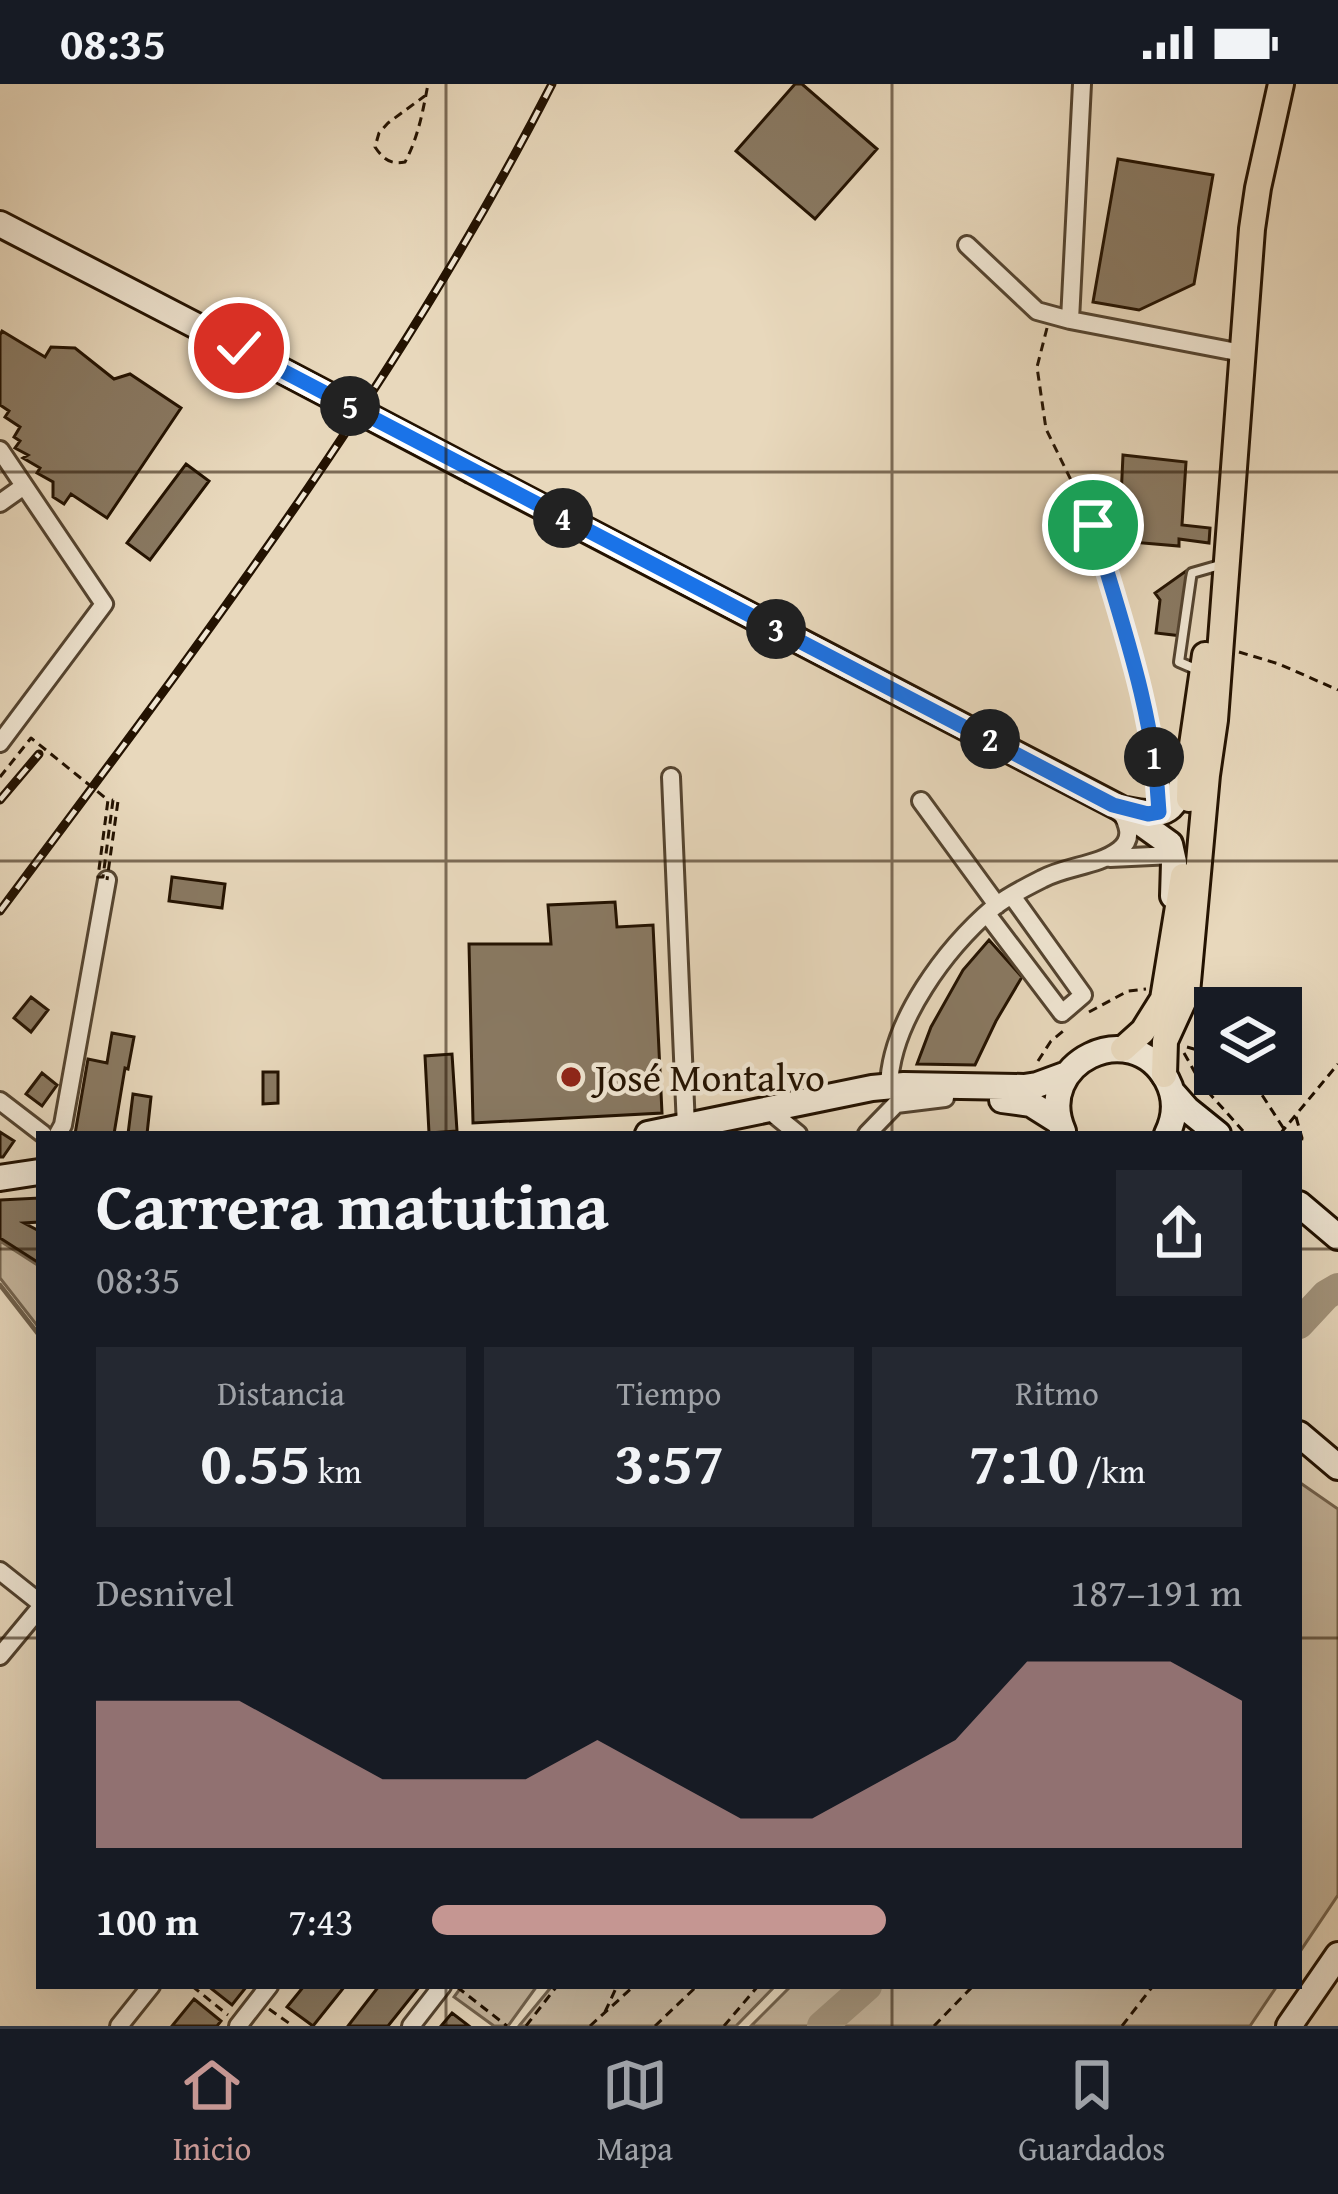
<!DOCTYPE html>
<html lang="es">
<meta charset="utf-8">
<style>
body{margin:0;font-family:"Gentium Book Plus",serif;background:#242831;color:#f1f3f6;height:100vh;display:flex;flex-direction:column;font-size:45px;white-space:nowrap}
*{box-sizing:border-box;margin:0}
p{font-size:39px;color:#9ea1a6}
.icon{flex:none;width:66px;height:66px;fill:none;stroke:currentColor;stroke-width:2;stroke-linecap:round;stroke-linejoin:round}
.map{position:relative;flex:1;overflow:hidden}
.details{position:absolute;left:36px;top:1047px;width:1266px;height:858px;display:flex;flex-direction:column;background:#171b24;border-radius:0px;box-shadow:0 12px 48px #0002}
.details>*{flex:none}
.buttons{position:absolute;left:1194px;top:903px;display:grid;gap:24px}
.buttons a{display:grid;place-items:center;width:108px;height:108px;border-radius:0px;background:#171b24;box-shadow:0 12px 48px #0002;font-size:60px}
.pin{position:absolute;display:grid;place-items:center;width:102px;height:102px;color:#fff;margin:-51px;border:6px solid #fff;border-radius:50%;box-shadow:0 3px 12px #0007}
.km{position:absolute;width:60px;height:60px;margin:-30px;border-radius:50%;background:#222;color:#fff;font-size:33px;line-height:60px;text-align:center}
.round{display:grid;place-items:center;flex:none;width:126px;height:126px;border-radius:0px;background:#242831}
.head{display:flex;align-items:center;justify-content:space-between;height:204px;padding:0 60px}
h1{font-size:66px;font-weight:800;line-height:90px}
.stats{display:grid;grid-template-columns:repeat(3,1fr);gap:18px;height:204px;padding:12px 60px}
.stats div{display:grid;align-content:center;border-radius:0px;background:#242831;text-align:center}
.stats b{font-size:60px;font-weight:800}
.stats small{font-size:33px;font-weight:400}
.stats p{font-size:33px}
.chart{height:336px;padding:24px 60px}
.chart p{display:flex;justify-content:space-between}
.chart svg{width:100%;height:216px;margin-top:12px;fill:#c59692;opacity:.7}
ul{padding:0 60px;list-style:none;font-size:39px}
li{display:grid;grid-template-columns:192px 144px 1fr;align-items:center;height:90px}
li i{height:30px;border-radius:15px;background:#c59692}
.status{display:flex;justify-content:space-between;align-items:center;height:84px;padding:0 60px;background:#171b24;direction:ltr}
.status svg{height:33px;fill:currentColor}
.tab-bar{display:flex;justify-content:space-around;align-items:center;height:168px;border-top:3px solid #363941;background:#171b24;font-size:33px;color:#9ea1a6}
.tab-bar a{display:grid;justify-items:center;gap:6px}
.tab-bar .on{color:#c59692}
.map>svg:first-child{display:block}
.green{fill:#c7b69c;stroke:#75644e;stroke-width:3}
.lines{fill:none;stroke-linecap:round;stroke-linejoin:round}
.stream{stroke:#71614b;stroke-width:4.5}
.river{stroke:#a5957c;stroke-width:30}
.building{fill:#897962;stroke:#231201;stroke-width:3}
.lane-casing{stroke:#544430;stroke-width:14}
.street-casing{stroke:#544430;stroke-width:22}
.secondary-casing{stroke:#231201;stroke-width:30}
.primary-casing{stroke:#231201;stroke-width:30}
.path{stroke:#231201;stroke-width:3;stroke-dasharray:9 6;stroke-linecap:butt}
.lane{stroke:#f0e6d3;stroke-width:8}
.street{stroke:#f0e6d3;stroke-width:16}
.secondary{stroke:#f0e6d3;stroke-width:24}
.primary{stroke:#e8d8bc;stroke-width:24}
.rail-casing{stroke:#231201;stroke-width:9}
.rail{stroke:#f0e6d3;stroke-width:4.5;stroke-dasharray:14;stroke-linecap:butt}
.secondary-bridge-casing{stroke:#231201;stroke-width:30;stroke-linecap:butt}
.path-bridge{stroke:#231201;stroke-width:3;stroke-dasharray:9 6;stroke-linecap:butt}
.secondary-bridge{stroke:#f0e6d3;stroke-width:24}
.route-casing{stroke:#fff;stroke-width:24}
.route{stroke:#1a73e8;stroke-width:15}
.grid{fill:none;stroke:#231201;stroke-width:3;stroke-opacity:0.55}
.poi-dot{fill:#8f2418;stroke:#f0e6d3;stroke-width:4.5}
.labels{text-anchor:middle;stroke-width:9;stroke-linejoin:round;paint-order:stroke}
.poi-label{font-size:39px;fill:#231201;stroke:#f0e6d3;text-anchor:start}
</style>
<div class="status"><b>08:35</b><svg viewBox="0 0 49 12"><path d="M0 12V9h3v3zM5 12V6h3v6zM10 12V3h3v9zM15 12V0h3v12zM26 1h20v11H26zM47 4h2v5h-2z"/></svg></div>
<div class="map">
<svg width="1338" height="1942" viewBox="0 0 1338 1942">
<rect width="100%" height="100%" fill="#e8d8bc"/>
<filter id="stains"><feTurbulence type="fractalNoise" baseFrequency=".00167" numOctaves="4"/><feColorMatrix values="0 0 0 0 .2 0 0 0 0 .09 0 0 0 0 .02 0 0 0 .5 -.17"/></filter>
<radialGradient id="worn" r=".72"><stop offset=".6" stop-color="#630" stop-opacity="0"/><stop offset="1" stop-color="#630" stop-opacity=".3"/></radialGradient>
<path class="green" d="M0 1157 39 1182V1244L0 1194Z
M1299 1398 1338 1425V1811L1299 1869Z
M462 1902H537L508 1942H494L454 1913Z
M552 1902H775L736 1942H519Z
M791 1902H1277L1250 1942H751Z"/>
<g class="lines">
<path class="stream" d="M0 1201 39 1251"/>
<path class="river" d="M1299 1240 1326 1211 1338 1204
M822 1942 867 1902"/>
</g>
<path class="building" d="M795 0H802L877 65 815 135 736 67Z
M1118 75 1213 91 1194 200 1139 226 1093 218Z
M2 247 45 273 51 263 75 264 114 295 130 290 181 324 107 434 71 410 64 420 53 413V398L37 389 40 384 23 374 28 371 15 364 20 357 14 353 20 343 5 333 9 327 0 321V251Z
M1123 371 1186 378 1182 441 1210 444 1209 459 1179 455V462L1119 457Z
M186 380 209 397 150 476 127 459Z
M1186 487 1191 494 1182 552 1156 549 1160 516 1155 509Z
M172 793 225 800 222 824 169 817Z
M615 818 617 843 653 841 662 1029 473 1039 469 860H551L548 821Z
M989 856 1022 893 996 937 975 981 917 980 931 943 963 886Z
M31 913 48 926 31 948 14 934Z
M112 949 134 953 128 985 125 984 114 1050H75L88 975 107 979Z
M452 970 457 1047 429 1049 425 972Z
M263 988H278V1019L263 1020Z
M42 989 57 1001 42 1022 26 1010Z
M133 1010 151 1013 147 1050H128Z
M0 1048 14 1057 3 1073H0Z
M39 1114V1138L24 1139 39 1147V1179L0 1154V1116Z
M208 1902H247L232 1921Z
M304 1902H345L313 1942 287 1923Z
M379 1902H420L388 1942H348Z
M194 1915 221 1937 217 1942H172Z
M452 1929 469 1942H441Z"/>
<g class="lines">
<defs>
<path id="lane" d="M1200 587 1179 578 1191 494 1192 489 1220 481"/>
<path id="street" d="M967 161 1037 227 1070 236 1242 269
M1070 236 1082 0
M0 366 104 520 0 659
M0 419 24 402
M671 693 686 1043
M921 717 997 821
M1110 774 1173 771
M987 830 1062 929 1083 911 1012 812
M889 1002C891 937 946 864 994 823 1008 812 1026 803 1042 795 1066 782 1098 782 1119 766 1135 754 1127 739 1120 725
M0 1017 43 1050
M776 1032 798 1050
M58 1050 63 1041 107 796
M867 1050 896 1020 945 1014
M0 1487 39 1518
M0 1572 39 1525
M119 1942 151 1902
M238 1942 269 1902
M411 1942 442 1902"/>
<path id="secondary" d="M0 140 239 264
M473 387 1120 724 1170 760 1174 778 1173 812
M1126 726C1168 735 1176 727 1185 688
M1172 1008 1187 1025 1218 1050
M1002 1016 1031 1020 1058 1037
M1063 1047C1033 979 1131 931 1167 996 1176 1013 1176 1032 1167 1050
M648 1050 872 1004 904 1001 1024 1003 1037 1001 1067 990
M0 1094 39 1088
M1299 1120 1338 1153
M1299 1350 1338 1383
M1289 1942 1338 1871"/>
<path id="primary" d="M1189 715 1190 675 1205 571
M1123 965 1143 947 1163 915 1183 792
M1164 991 1165 957 1187 909 1207 691 1215 636 1252 145 1258 104 1281 0"/>
</defs>
<use href="#lane" class="lane-casing"/>
<use href="#street" class="street-casing"/>
<use href="#secondary" class="secondary-casing"/>
<use href="#primary" class="primary-casing"/>
<path class="path" d="M426 11 388 39 379 49 375 63C383 75 391 81 405 78 418 54 423 27 428 0
M1047 244 1037 283 1046 345 1093 441 1144 613 1158 705
M1239 568 1279 580 1338 606
M1089 928 1128 907 1146 905
M1187 963 1215 971
M1184 969 1202 1001 1243 1047
M1038 977 1051 957 1067 944
M1242 990 1253 997 1284 1045
M1296 1033 1302 1054 1299 1071
M1280 1050 1338 980
M192 1902 228 1931
M457 1903 507 1942
M269 1925 293 1942
M605 1928 617 1902
M526 1942 557 1902
M590 1942 634 1902
M655 1942 697 1902
M724 1942 758 1902
M934 1942 973 1902
M1122 1942 1153 1902"/>
<use href="#lane" class="lane"/>
<use href="#street" class="street"/>
<use href="#secondary" class="secondary"/>
<use href="#primary" class="primary"/>
<defs>
<path id="rail" d="M0 716 39 670
M0 827C198 562 401 296 552 0"/>
</defs>
<use href="#rail" class="rail-casing"/>
<use href="#rail" class="rail"/>
<defs>
<path id="secondary-bridge" d="M239 264 473 387"/>
</defs>
<use href="#secondary-bridge" class="secondary-bridge-casing"/>
<path class="path-bridge" d="M0 693 31 654 108 716 98 793H103L113 716 118 717 107 796"/>
<use href="#secondary-bridge" class="secondary-bridge"/>
</g>
<g class="lines">
<defs>
<path id="route" d="M239 264 1113 721 1148 730 1159 728C1154 627 1121 537 1093 441"/>
</defs>
<use href="#route" class="route-casing"/>
<use href="#route" class="route"/>
</g>
<path class="grid" d="M446 0V1050M892 0V1050M0 388H1338M0 777H1338M0 1165H39M1299 1165H1338M0 1554H39M1299 1554H1338M446 1902V1942M892 1902V1942"/>
<circle class="poi-dot" cx="571" cy="993" r="12"/>
<g class="labels">
<g class="poi-label">
<text x="595" y="1007">José Montalvo</text>
</g>
</g>
<rect width="100%" height="100%" filter="url(#stains)"/>
<rect width="100%" height="100%" fill="url(#worn)"/>
</svg>
<div class="buttons">
<a><svg class="icon" aria-label="layers" viewBox="0 0 24 24"><path d="M12 4l9 5-9 5-9-5zM3 14l9 5 9-5"/></svg></a>
</div>
<div class="pin" style="left:1093px;top:441px;background:#1e9e55"><svg class="icon" aria-label="arrive" viewBox="0 0 24 24"><path d="M6 21V4h12l-3 4 3 4H6"/></svg></div>
<div class="pin" style="left:239px;top:264px;background:#d93025"><svg class="icon" aria-label="check" viewBox="0 0 24 24"><path d="M5 12l5 5 9-10"/></svg></div>
<b class="km" style="left:1154px;top:673px">1</b>
<b class="km" style="left:990px;top:655px">2</b>
<b class="km" style="left:776px;top:545px">3</b>
<b class="km" style="left:563px;top:434px">4</b>
<b class="km" style="left:350px;top:322px">5</b>
<section class="details">
<div class="head"><div><h1>Carrera matutina</h1><p>08:35</p></div><a class="round"><svg class="icon" aria-label="share" viewBox="0 0 24 24"><path d="M12 15V3M7 8l5-5 5 5M5 13v7h14v-7"/></svg></a></div>
<div class="stats">
<div><p>Distancia</p><b>0.55<small> km</small></b></div>
<div><p>Tiempo</p><b>3:57</b></div>
<div><p>Ritmo</p><b>7:10<small> /km</small></b></div>
</div>
<div class="chart"><p><span>Desnivel</span>187–191 m</p>
<svg viewBox="0 0 160 44" preserveAspectRatio="none"><path d="M0 44V14L10 14L20 14L30 22L40 30L50 30L60 30L70 22L80 30L90 38L100 38L110 30L120 22L130 6L140 6L150 6L160 14V44z"/></svg>
</div>
<ul>
<li><b>100 m</b>7:43<i style="width:56%"></i></li>
</ul>
</section>
</div>
<nav class="tab-bar">
<a class="on"><svg class="icon" aria-label="home" viewBox="0 0 24 24"><path d="M3 11l9-7 9 7M6 9v11h12V9"/></svg>Inicio</a>
<a><svg class="icon" aria-label="map" viewBox="0 0 24 24"><path d="M3 6l6-2 6 2 6-2v14l-6 2-6-2-6 2zM9 4v14M15 6v14"/></svg>Mapa</a>
<a><svg class="icon" aria-label="saved" viewBox="0 0 24 24"><path d="M7 4h10v16l-5-4-5 4z"/></svg>Guardados</a>
</nav>
